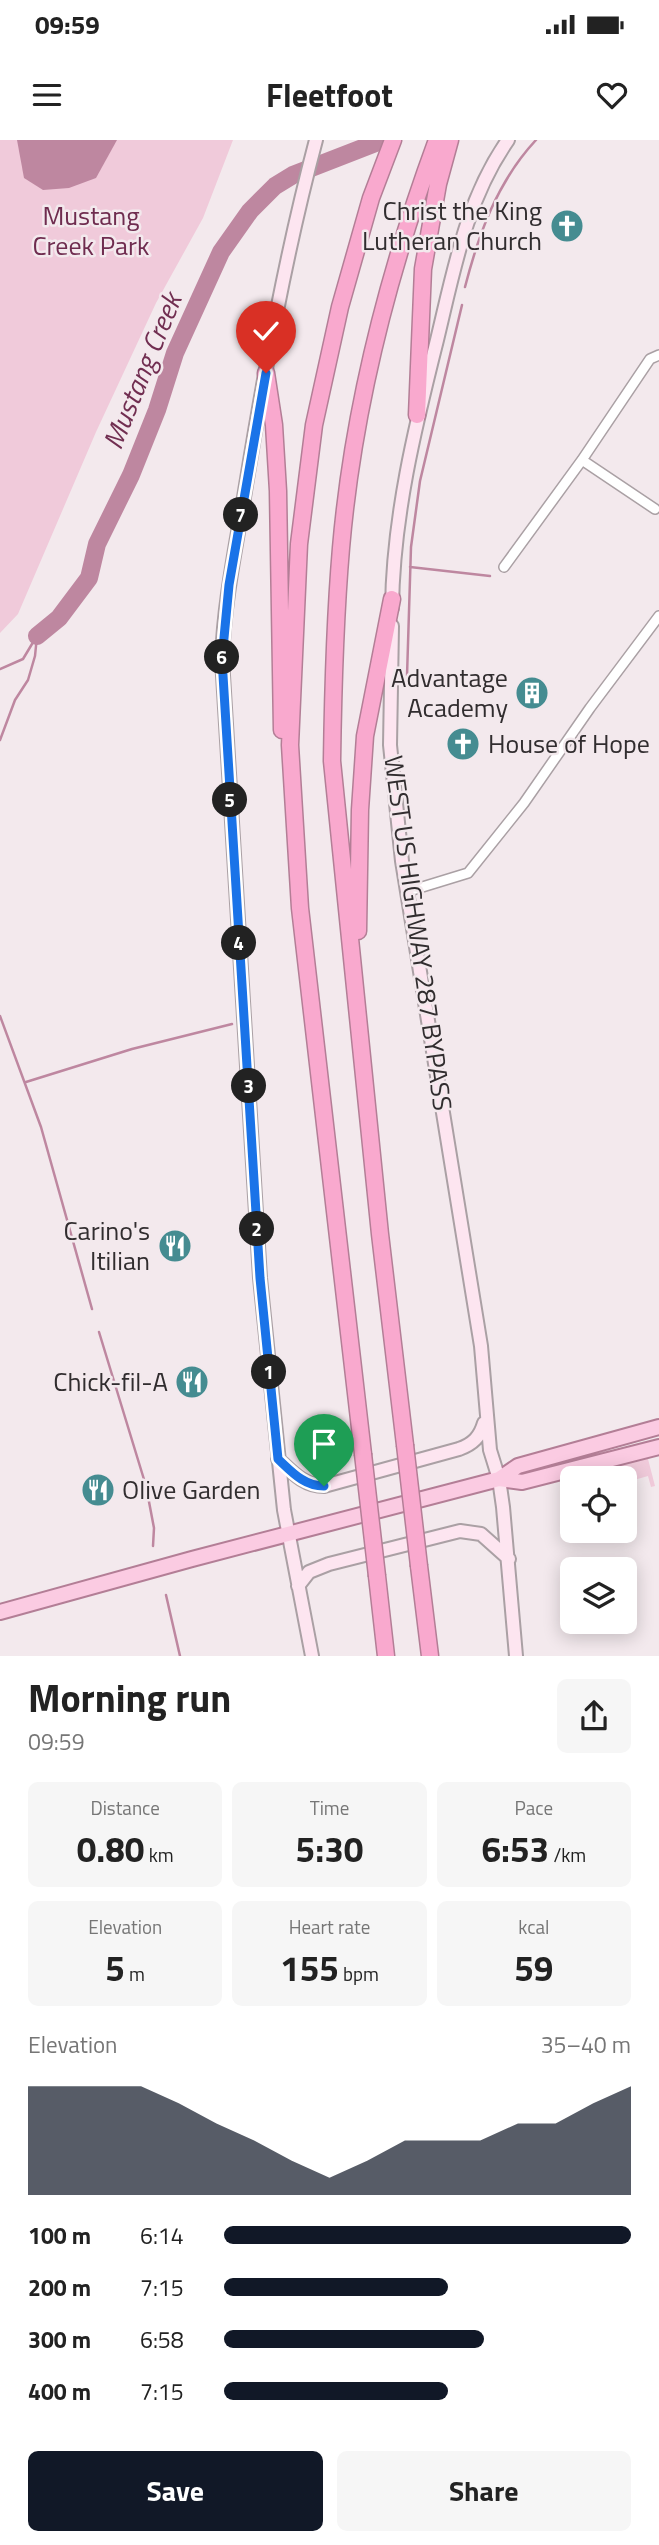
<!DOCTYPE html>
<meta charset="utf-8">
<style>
body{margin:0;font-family:"Titillium Web",sans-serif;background:#f6f6f6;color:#222;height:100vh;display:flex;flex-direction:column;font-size:26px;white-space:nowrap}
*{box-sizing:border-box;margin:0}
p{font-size:23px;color:#767676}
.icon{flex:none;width:38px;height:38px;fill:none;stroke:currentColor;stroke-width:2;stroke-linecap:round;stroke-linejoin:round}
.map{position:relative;height:1516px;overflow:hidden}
.sheet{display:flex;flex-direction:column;background:#fff;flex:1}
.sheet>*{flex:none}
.buttons{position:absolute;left:560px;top:1326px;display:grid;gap:14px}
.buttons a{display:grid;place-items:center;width:77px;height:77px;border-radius:10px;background:#fff;box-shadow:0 4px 18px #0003;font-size:35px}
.pin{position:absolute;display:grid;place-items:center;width:60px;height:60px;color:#fff;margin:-72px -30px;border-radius:50% 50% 50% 0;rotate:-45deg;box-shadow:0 0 7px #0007}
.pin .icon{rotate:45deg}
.km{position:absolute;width:35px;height:35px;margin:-18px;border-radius:50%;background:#222;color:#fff;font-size:19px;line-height:35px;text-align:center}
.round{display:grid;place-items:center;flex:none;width:74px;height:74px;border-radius:10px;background:#f6f6f6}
.summary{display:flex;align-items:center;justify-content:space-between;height:119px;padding:0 28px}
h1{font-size:38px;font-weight:700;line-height:52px}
.metrics{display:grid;grid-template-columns:repeat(3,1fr);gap:10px;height:119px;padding:7px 28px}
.metrics div{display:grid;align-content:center;border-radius:10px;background:#f6f6f6;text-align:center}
.metrics b{font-size:35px;font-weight:700}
.metrics small{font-size:19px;font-weight:400}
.metrics p{font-size:19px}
.chart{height:196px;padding:14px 28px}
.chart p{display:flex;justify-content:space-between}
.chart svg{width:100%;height:126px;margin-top:7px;fill:#111827;opacity:.7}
.button{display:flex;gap:14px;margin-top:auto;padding:14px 28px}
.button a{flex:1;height:80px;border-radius:10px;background:#111827;color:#fff;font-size:28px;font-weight:700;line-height:80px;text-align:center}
.button a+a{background:#f6f6f6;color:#222}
ul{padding:0 28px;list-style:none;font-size:23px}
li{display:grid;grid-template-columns:112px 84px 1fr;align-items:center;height:52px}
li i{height:18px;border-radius:9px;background:#111827}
.status{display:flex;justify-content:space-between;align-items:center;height:49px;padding:0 35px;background:#fff;direction:ltr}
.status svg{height:19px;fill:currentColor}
header{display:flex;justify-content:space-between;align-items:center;height:91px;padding:0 28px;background:#fff;font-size:32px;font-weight:700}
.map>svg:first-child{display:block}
.green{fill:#f0cada}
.water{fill:#be87a0}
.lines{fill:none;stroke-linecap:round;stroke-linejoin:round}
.stream{stroke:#be87a0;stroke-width:2.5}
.river{stroke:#be87a0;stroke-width:18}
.street-casing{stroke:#aaa0a4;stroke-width:12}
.secondary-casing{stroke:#aaa0a4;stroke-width:16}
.primary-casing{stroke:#b37e96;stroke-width:18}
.highway-casing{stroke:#b37e96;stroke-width:19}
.street{stroke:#fff;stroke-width:9}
.secondary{stroke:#fde5f0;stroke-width:12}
.primary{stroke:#fbcbe2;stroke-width:14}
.highway{stroke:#f9a9ce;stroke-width:16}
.highway-bridge-casing{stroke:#b37e96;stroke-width:19;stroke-linecap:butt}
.highway-bridge{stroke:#f9a9ce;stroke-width:16}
.route-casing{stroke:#fff;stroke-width:14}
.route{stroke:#1a73e8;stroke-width:9}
.labels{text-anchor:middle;stroke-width:5;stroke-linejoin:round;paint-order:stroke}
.poi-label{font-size:26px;fill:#312d2f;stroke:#f3e9ed;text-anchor:end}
.park-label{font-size:26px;fill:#6f2c4f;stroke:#f3e9ed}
.street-label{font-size:26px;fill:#312d2f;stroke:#f3e9ed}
.water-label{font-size:28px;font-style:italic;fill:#712e51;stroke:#f3e9ed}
</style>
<div class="status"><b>09:59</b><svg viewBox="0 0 49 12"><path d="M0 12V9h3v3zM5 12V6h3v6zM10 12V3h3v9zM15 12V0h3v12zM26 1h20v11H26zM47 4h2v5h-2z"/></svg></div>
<header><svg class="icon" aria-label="menu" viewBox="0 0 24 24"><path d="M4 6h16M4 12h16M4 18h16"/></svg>Fleetfoot<svg class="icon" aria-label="heart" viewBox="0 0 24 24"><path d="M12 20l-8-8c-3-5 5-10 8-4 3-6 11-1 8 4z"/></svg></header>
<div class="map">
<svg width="659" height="1516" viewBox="0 0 659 1516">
<rect width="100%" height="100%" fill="#f3e9ed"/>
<path class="green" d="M0 0H233L203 78 156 163 96 292 18 474 0 493Z
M639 1315 648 1319 655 1346 651 1347 648 1336 627 1342 629 1350 625 1352V1339H619L616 1326 620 1320Z"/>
<path class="water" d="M17 0H117L96 38 69 48 43 50 24 38Z"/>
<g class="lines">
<path class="stream" d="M465 147C479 93 497 42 536 0
M410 427 490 436
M0 529 23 519 35 499
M407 536 411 407 420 341 462 165
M0 600 15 560 28 540 35 516 37 496
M0 876 41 987 92 1169
M26 942 132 909 232 884
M99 1192 146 1346 154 1388 153 1406
M166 1455 180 1516"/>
<path class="river" d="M37 496 59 478 89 438 97 404 131 335 157 270 175 213 221 112 250 71 275 46 293 35 383 0"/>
<defs>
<path id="street" d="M582 320 655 369
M504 427 582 320 650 219 659 215
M406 752 468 733 524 663 590 568 659 476"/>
<path id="secondary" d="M392 468C393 377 415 287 437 200 454 130 466 60 508 0
M392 486 390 605 402 721 481 1206 490 1310 499 1339 503 1367 516 1516
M278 1319C292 1332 304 1346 324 1346L459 1309C473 1304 480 1297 484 1283
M298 1446 309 1432 329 1424 460 1391 481 1394 509 1419
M312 1516 284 1370 260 1138 222 519C224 460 237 402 246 345 265 229 286 113 316 0"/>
<path id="primary" d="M499 1339 522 1342 659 1307
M0 1472 192 1419 499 1339 518 1326 659 1287"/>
<path id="highway" d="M266 233 274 285 278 351 282 590
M417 275 423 129 438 44 450 0
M358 791 360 670 365 596 392 459
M405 1305 380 1094 332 621C333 550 335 478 341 408 353 269 389 130 437 0
M363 1314 300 768 290 605 299 404 314 285 340 167 371 58 393 0
M419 1426 430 1516
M377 1436 386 1516"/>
</defs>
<use href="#street" class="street-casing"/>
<use href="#secondary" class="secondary-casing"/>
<use href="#primary" class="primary-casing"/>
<use href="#highway" class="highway-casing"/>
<use href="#street" class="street"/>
<use href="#secondary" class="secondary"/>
<use href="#primary" class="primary"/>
<use href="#highway" class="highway"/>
<defs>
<path id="highway-bridge" d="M405 1305 419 1426
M363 1314 377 1436"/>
</defs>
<use href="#highway-bridge" class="highway-bridge-casing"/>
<use href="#highway-bridge" class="highway-bridge"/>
</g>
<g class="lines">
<defs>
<path id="route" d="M266 233 229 445 222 519 260 1138 278 1319C292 1332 304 1346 324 1346"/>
</defs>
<use href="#route" class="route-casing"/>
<use href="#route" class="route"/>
</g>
<defs>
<symbol id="church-disc" viewBox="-11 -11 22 22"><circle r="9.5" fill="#458c91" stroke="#f3e9ed"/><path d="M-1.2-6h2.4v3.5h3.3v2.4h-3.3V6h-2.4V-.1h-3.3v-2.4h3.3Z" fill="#fff"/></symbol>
<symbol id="building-disc" viewBox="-11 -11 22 22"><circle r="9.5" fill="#458c91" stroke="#f3e9ed"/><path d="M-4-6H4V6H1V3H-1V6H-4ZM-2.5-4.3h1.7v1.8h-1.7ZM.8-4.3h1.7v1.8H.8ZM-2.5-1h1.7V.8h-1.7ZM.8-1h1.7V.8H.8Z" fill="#fff"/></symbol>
<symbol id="restaurant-disc" viewBox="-11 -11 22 22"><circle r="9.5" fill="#458c91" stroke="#f3e9ed"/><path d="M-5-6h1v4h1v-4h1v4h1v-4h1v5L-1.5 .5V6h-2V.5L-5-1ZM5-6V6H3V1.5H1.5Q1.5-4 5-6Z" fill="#fff"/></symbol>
</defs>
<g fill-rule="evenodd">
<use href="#church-disc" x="548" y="67" width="38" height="38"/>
<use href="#building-disc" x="513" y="534" width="38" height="38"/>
<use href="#church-disc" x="444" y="585" width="38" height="38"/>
<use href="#restaurant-disc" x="156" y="1087" width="38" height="38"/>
<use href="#restaurant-disc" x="173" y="1223" width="38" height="38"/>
<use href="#restaurant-disc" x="79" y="1331" width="38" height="38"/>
</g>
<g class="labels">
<g class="poi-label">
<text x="542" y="80">Christ the King<tspan x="542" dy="30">Lutheran Church</tspan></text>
<text x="508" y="547">Advantage<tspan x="508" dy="30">Academy</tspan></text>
<text x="488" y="613" text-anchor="start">House of Hope</text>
<text x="150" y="1100">Carino's<tspan x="150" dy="30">Itilian</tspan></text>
<text x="168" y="1251">Chick-fil-A</text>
<text x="122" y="1359" text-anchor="start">Olive Garden</text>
</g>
<g class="park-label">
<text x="91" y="85">Mustang<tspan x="91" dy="30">Creek Park</tspan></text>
</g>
<g class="street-label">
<text transform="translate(418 793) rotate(82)" y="9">WEST US HIGHWAY 287 BYPASS</text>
</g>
<g class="water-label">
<text transform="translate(142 231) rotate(-68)" y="10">Mustang Creek</text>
</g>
</g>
</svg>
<div class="buttons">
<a><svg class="icon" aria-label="locate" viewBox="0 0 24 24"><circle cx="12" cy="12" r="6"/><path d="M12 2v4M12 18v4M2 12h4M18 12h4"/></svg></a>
<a><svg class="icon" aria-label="layers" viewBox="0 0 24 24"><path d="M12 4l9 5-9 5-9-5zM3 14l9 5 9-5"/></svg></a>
</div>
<div class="pin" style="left:324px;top:1346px;background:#1e9e55"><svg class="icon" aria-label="arrive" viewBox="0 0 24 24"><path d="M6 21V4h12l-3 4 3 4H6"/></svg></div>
<div class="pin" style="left:266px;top:233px;background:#d93025"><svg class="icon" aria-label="check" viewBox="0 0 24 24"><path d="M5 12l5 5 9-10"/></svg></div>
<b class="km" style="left:269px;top:1232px">1</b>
<b class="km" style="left:257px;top:1089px">2</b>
<b class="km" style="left:249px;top:946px">3</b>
<b class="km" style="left:239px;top:803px">4</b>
<b class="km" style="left:230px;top:660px">5</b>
<b class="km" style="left:222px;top:517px">6</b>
<b class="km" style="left:241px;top:375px">7</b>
</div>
<section class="sheet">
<div class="summary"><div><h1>Morning run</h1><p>09:59</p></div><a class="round"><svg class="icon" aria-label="share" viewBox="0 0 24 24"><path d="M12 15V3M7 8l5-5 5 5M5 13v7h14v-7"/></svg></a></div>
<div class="metrics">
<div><p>Distance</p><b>0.80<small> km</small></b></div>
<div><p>Time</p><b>5:30</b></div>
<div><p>Pace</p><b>6:53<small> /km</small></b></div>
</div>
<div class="metrics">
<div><p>Elevation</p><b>5<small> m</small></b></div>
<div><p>Heart rate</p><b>155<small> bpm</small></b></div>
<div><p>kcal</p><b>59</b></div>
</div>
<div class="chart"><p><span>Elevation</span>35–40 m</p>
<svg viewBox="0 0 160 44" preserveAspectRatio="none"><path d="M0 44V6L10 6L20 6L30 6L40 12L50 19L60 25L70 32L80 38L90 32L100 25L110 25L120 25L130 19L140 19L150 12L160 6V44z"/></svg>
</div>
<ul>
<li><b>100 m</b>6:14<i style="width:100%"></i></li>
<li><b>200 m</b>7:15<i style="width:55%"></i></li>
<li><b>300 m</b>6:58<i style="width:64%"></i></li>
<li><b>400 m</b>7:15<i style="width:55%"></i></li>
</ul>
<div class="button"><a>Save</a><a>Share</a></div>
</section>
